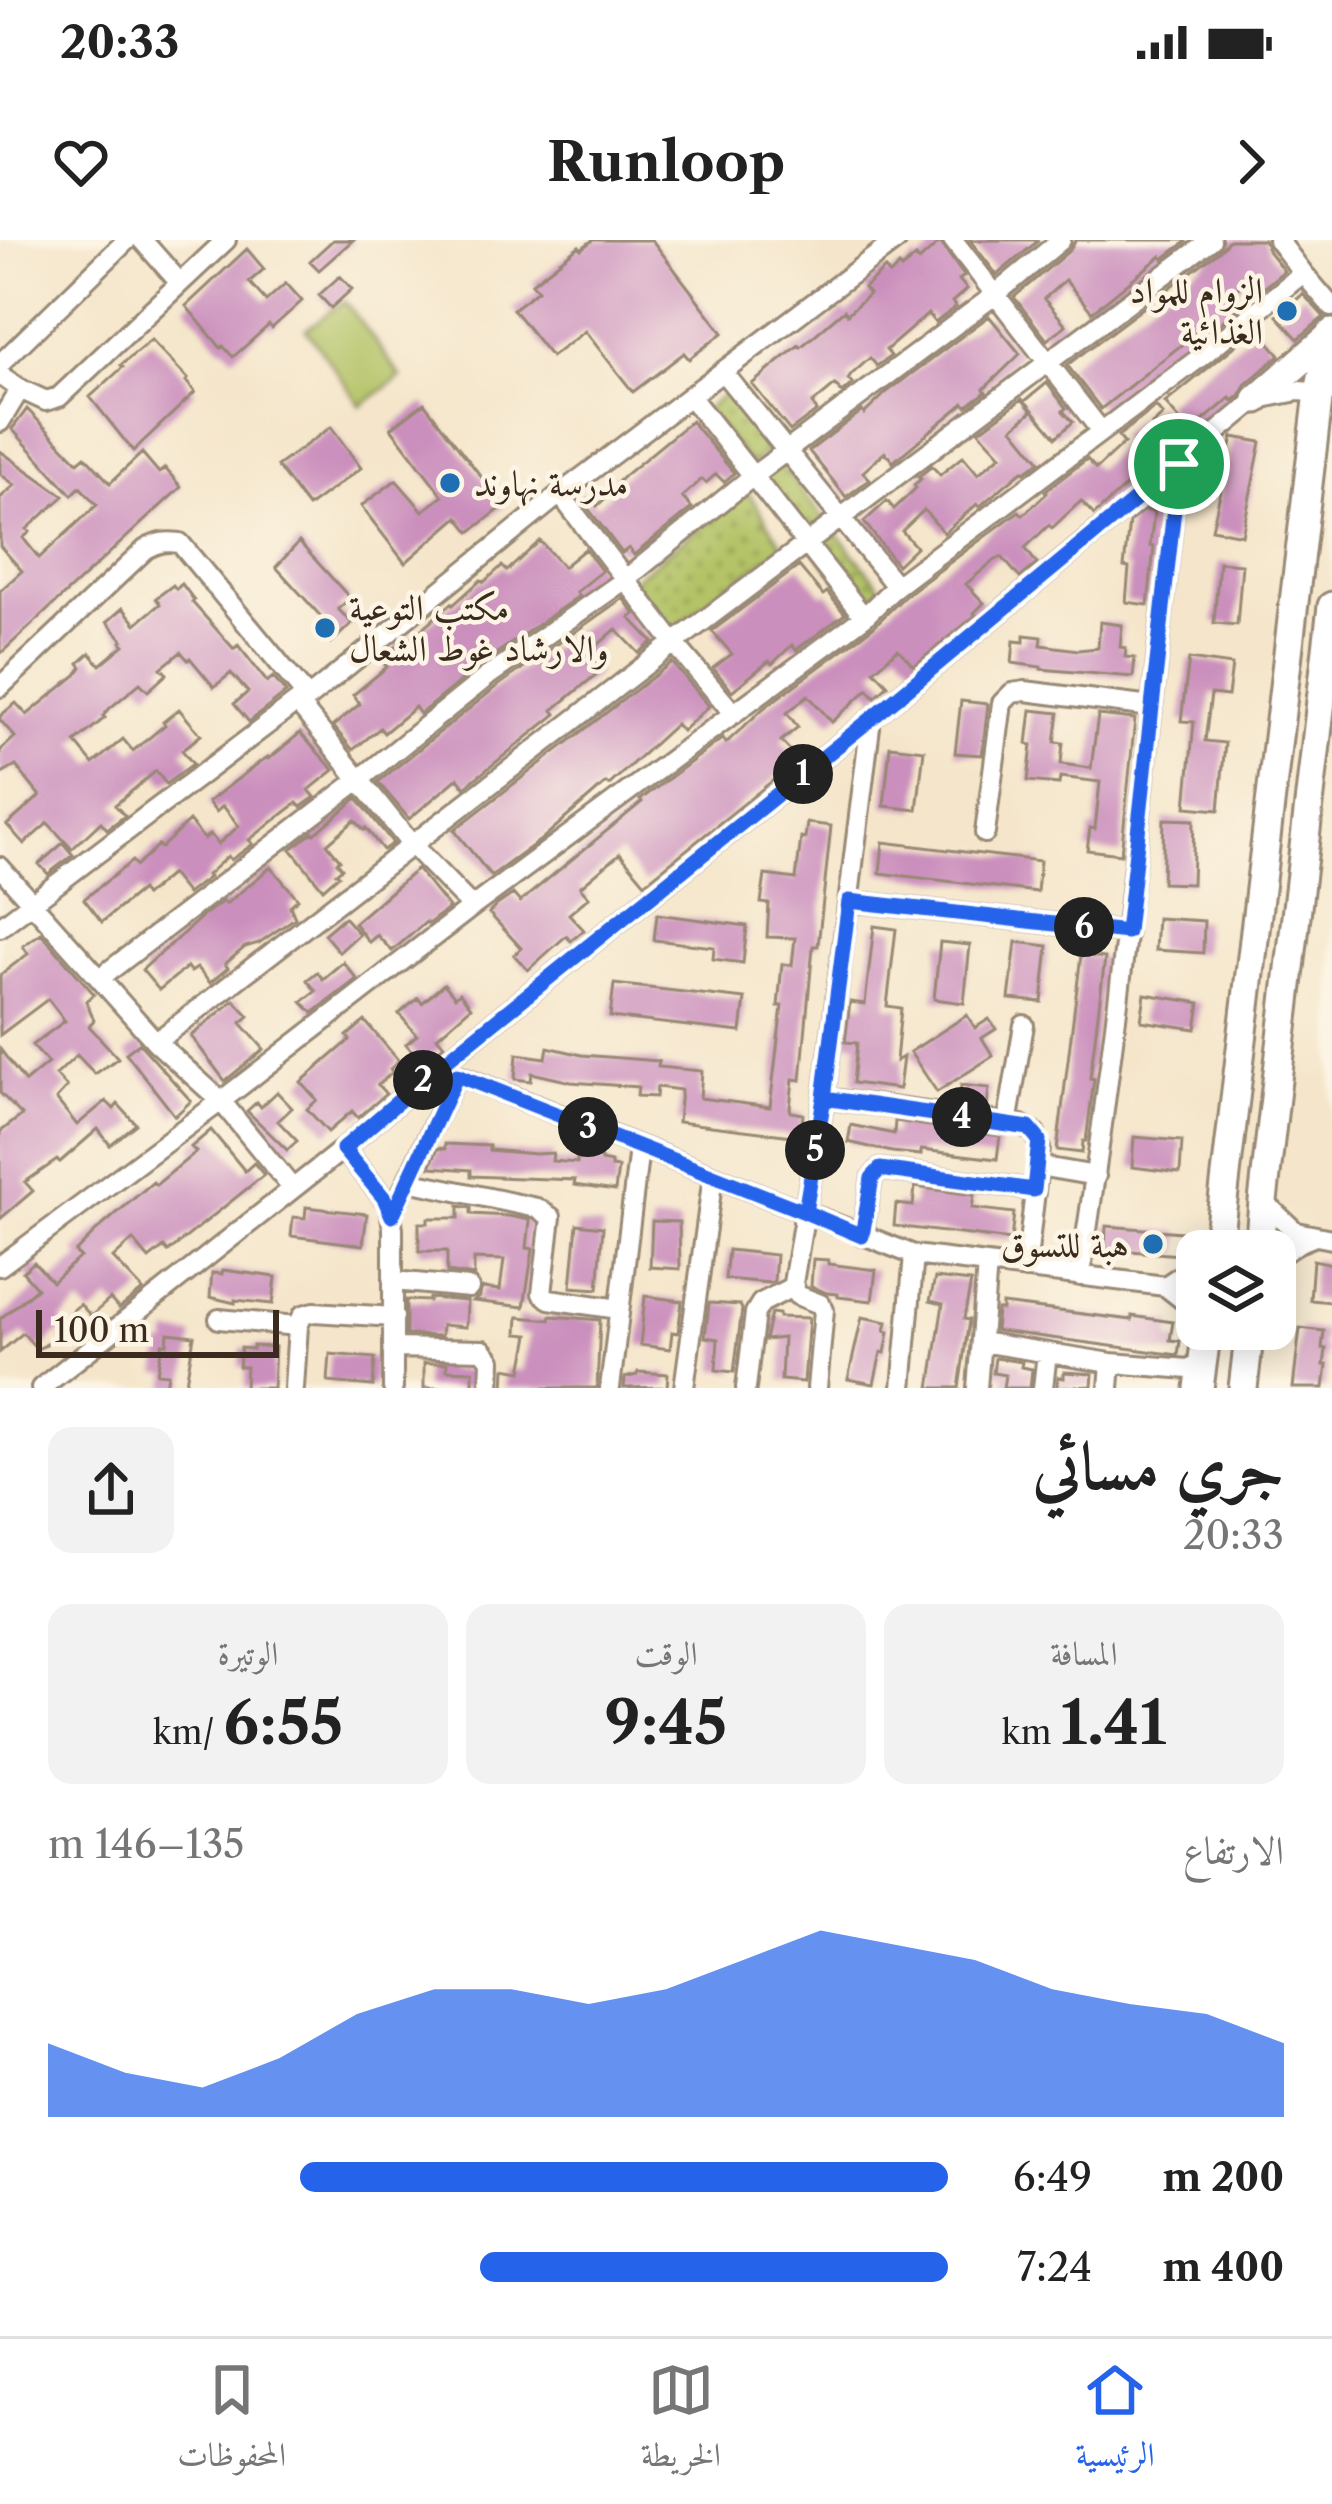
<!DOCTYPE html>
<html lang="ar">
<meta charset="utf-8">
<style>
body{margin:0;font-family:"Libre Caslon Text",Amiri,serif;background:#f2f2f2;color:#222;direction:rtl;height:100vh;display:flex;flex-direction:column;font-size:45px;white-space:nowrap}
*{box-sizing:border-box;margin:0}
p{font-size:39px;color:#767676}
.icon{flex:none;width:66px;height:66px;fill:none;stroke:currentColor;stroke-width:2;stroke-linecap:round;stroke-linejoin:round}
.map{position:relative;height:1148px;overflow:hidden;direction:ltr}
.panel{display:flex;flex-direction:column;background:#fff;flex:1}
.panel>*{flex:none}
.fabs{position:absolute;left:1176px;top:990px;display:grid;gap:24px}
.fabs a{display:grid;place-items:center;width:120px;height:120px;border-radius:24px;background:#fff;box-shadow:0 6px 30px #0003;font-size:60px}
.scale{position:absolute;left:36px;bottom:30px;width:243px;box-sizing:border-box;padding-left:12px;border:6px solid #3b2a1e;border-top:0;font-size:33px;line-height:42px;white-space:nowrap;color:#3b2a1e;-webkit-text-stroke:9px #fcf5e5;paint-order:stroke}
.pin{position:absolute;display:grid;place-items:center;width:102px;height:102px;color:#fff;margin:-51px;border:6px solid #fff;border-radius:50%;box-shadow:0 3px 12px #0007}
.km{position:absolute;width:60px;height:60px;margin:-30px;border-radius:50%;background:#222;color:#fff;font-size:33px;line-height:60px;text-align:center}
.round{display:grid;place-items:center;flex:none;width:126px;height:126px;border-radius:24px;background:#f2f2f2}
.overview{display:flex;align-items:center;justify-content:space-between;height:204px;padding:0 48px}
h1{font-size:66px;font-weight:700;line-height:90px}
.metrics{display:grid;grid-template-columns:repeat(3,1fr);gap:18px;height:204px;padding:12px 48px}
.metrics div{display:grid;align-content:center;border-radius:24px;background:#f2f2f2;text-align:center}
.metrics b{font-size:60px;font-weight:700}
.metrics small{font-size:33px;font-weight:400}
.metrics p{font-size:33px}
.chart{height:336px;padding:24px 48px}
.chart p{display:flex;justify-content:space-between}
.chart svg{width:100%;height:216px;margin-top:12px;fill:#2563eb;opacity:.7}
ul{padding:0 48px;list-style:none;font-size:39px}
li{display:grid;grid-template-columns:192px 144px 1fr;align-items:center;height:90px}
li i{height:30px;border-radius:15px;background:#2563eb}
.status{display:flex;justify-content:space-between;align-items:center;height:84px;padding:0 60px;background:#fff;direction:ltr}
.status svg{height:33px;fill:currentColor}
header{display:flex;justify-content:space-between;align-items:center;height:156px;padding:0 48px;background:#fff;font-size:54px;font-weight:700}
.dock{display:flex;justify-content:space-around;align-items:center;height:168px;border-top:3px solid #e0e0e0;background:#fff;font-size:33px;color:#767676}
.dock a{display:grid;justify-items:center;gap:6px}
.dock .on{color:#2563eb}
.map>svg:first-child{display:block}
.grass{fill:url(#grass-dots);stroke:#777642;stroke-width:3}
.park{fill:#b3c366;stroke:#777642;stroke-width:3}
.building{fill:#cb8fbd}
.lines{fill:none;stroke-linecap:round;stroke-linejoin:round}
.minor-casing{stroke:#988874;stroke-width:24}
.primary-casing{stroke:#988874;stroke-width:33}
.minor{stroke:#fff;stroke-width:18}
.primary{stroke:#fff;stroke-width:27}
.route-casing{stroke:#fff;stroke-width:24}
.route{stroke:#2563eb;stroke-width:15}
.poi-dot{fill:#1f6fb2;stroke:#fcf5e5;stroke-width:4.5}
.labels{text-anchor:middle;stroke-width:9;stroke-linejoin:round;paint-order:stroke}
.poi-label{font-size:36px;fill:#3b2a1e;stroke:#fcf5e5;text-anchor:end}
</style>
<div class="status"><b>20:33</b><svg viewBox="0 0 49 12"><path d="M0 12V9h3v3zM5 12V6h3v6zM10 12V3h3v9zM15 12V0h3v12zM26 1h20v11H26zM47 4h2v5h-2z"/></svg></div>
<header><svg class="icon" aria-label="forward" viewBox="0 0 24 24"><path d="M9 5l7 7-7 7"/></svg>Runloop<svg class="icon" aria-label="heart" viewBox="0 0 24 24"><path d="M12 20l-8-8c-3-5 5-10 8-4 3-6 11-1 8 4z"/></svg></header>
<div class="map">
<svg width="1332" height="1148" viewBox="0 0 1332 1148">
<defs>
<pattern id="grass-dots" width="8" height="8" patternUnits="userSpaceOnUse" patternTransform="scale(3)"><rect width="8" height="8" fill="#b3c366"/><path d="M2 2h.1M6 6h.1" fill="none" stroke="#939f53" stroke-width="1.8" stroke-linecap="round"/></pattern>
</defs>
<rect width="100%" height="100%" fill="#fcf5e5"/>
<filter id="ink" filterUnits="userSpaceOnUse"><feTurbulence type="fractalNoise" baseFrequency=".00833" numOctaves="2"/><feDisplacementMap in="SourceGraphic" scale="24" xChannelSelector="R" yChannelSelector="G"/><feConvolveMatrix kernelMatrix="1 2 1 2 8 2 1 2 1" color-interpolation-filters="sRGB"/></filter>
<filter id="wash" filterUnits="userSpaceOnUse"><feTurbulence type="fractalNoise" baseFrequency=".004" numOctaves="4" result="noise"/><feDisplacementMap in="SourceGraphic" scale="48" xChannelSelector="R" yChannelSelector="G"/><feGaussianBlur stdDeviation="2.7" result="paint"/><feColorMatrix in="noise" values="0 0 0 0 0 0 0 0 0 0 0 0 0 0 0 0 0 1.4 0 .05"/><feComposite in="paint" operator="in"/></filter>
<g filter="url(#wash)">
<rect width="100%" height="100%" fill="#f5e6cb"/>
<path class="grass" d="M727 152 773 207 751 225 705 170Z
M779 224 825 279 803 297 758 242Z
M747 251 783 306 671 390 631 341Z
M836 293 882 348 860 366 815 311Z"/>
<path class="park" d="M345 61 401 137 361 166 306 89Z"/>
<g id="blocks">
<path class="building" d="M333 0H353L319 30 310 21Z
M593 0H652L723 93 689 119 684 113 633 152 585 91 551 117 513 69 538 50 532 43 579 6 581 9Z
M970 0H1037L1038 1 997 35Z
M1076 0H1184L1186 2 1163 19 1161 16 1092 72 1065 40 1044 59 1066 85 1047 100 1014 57 1070 10Z
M1229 0H1264L1269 12 1284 31 1257 53 1246 41 1229 55 1240 67 1206 95 1201 89 1101 169 1067 125 1219 11Z
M940 2 964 36 959 40 967 49 952 62 956 67 935 83 928 74 886 110 891 116 877 126 870 118 851 135 848 140 853 144 842 153 835 145 812 164 817 171 790 191 752 144 799 105 801 107 844 70 847 74 869 54 864 48 885 29 890 35 899 26 901 29 916 17 919 21Z
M247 9 264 29 249 42 266 61 286 43 302 61 272 88 269 85 233 117 223 106 221 108 186 66Z
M340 36 352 49 331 68 319 55Z
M1303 54 1324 77 1298 99 1277 76Z
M989 76 1020 114 984 149 986 152 967 166 964 163 893 222 885 212 863 232 870 239 846 257 809 211 862 171 864 174 887 152Z
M1257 88 1280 115 1245 145 1240 156 1233 161 1230 158 1190 192 1165 163Z
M151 100 188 139 186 141 195 152 133 211 90 157 123 127 121 125Z
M1047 143 1066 168 1063 171 1073 182 1056 197 1025 161Z
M1022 159 1032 171 1013 188 1040 221 1025 232 1023 230 979 267 977 264 944 293 924 270 902 291 916 307 897 325 864 282 887 261 894 269 916 248 914 245 921 239 918 237 932 226 940 235 963 216 978 234 1001 215 979 191Z
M424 163 504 266 470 292 458 277 405 323 361 266 396 240 423 271 443 256 391 188Z
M1156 167 1163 175 1152 185 1159 194 1150 202 1163 217 1134 242 1135 238 1094 275 1081 261 1052 288 1049 285 1025 308 1037 324 1020 338 1002 317 992 322 966 344 984 363 974 373 976 375 914 426 898 409 874 430 888 445 875 457 868 449 832 482 808 455 787 473 798 487 781 501 798 519 781 534 645 643 620 613 580 647 589 657 569 674 584 690 571 701 566 696 528 730 514 715 521 708 489 673 497 665 513 654 520 662 642 562 640 560 723 498 726 503 764 468 873 387 905 356 1019 271 1023 275 1047 253 1045 251 1087 219 1096 229 1124 203 1118 196Z
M27 169 78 222 85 216 110 243 142 213 159 233 165 228 181 247 0 414V351L22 331 0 306V258L15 245 0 234V211L64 256 27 289 30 292 23 298 39 318 97 265 80 247 72 255 12 189Z
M691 181 734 233 724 242 716 234 706 243 702 239 682 257 692 268 634 315 629 308 622 313 584 263 590 258 597 266 619 245 617 243 625 235Z
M331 187 361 228 308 267 277 226Z
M1233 197 1261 202 1242 295 1212 289Z
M1144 270 1154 272 1150 306 1154 307 1148 365 1126 362 1129 328 1124 327 1129 282Z
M540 301 563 327 585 309 602 331 576 352 579 356 480 425 420 474 415 467 384 493 380 488 353 510 333 486 360 464 353 455 387 427 381 420 402 402 405 404 452 363 453 365 481 340 484 342 502 326 507 331Z
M299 302 350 358 338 369 352 383 331 403 317 388 325 381 276 327Z
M1219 322 1242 324 1237 385 1214 383Z
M799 326 823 355 827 352 845 374 796 410 792 405 772 424 769 421 732 451 713 428 732 414 712 391Z
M182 344 194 360 192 362 234 409 238 405 267 442 273 437 286 453 249 482 234 464 248 452 231 433 214 447 190 418 188 420 181 412 161 428 167 434 148 451 140 443 110 468 103 476 105 478 75 502 93 524 123 499 133 511 165 485 163 482 179 469 201 495 182 510 193 524 166 544 156 531 115 565 125 576 107 589 101 582 72 609 48 583 24 604 7 585 40 556 16 526 0 535V511L15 497 0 480V476L16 463 27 475 76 435 82 427 79 423 90 413 100 425 124 405 121 402 123 400 107 382 123 368 136 384 160 364 156 358 173 345 176 349Z
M623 358 635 374 630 378 653 402 639 413 616 389 584 417 598 433 553 470 556 474 465 547 458 538 409 579 378 542 496 447Z
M1100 382 1122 385 1120 407 1126 408 1125 417 1135 418 1133 437 1041 429V427L1012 423 1014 401 1024 402V395L1042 397 1041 405 1078 410 1098 408Z
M1189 419 1232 425 1228 456 1211 454 1205 501 1225 503 1219 570 1186 567 1194 482 1181 481Z
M672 422 709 466 682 491 676 484 609 545 606 543 542 599 491 636 454 590Z
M961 461 988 464 982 515 955 513Z
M1031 470 1059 473 1055 502 1063 503 1061 524 1091 528 1098 475 1135 479 1121 614 1087 610 1090 588 1095 589 1100 542 1060 537 1059 544 1028 541 1032 505 1027 504Z
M300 493 334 530 309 550 315 557 301 567 297 563 249 600 253 604 231 620 228 616 207 635 209 637 187 654 171 634 145 656 141 650 102 682 84 659 132 621 136 626 158 605 161 608 189 581 204 599 210 594 218 604 239 586 223 566 216 572 208 562 260 522 268 517 269 519Z
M890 506 924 510 917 570 884 566Z
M357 558 393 603 383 610 366 588 364 590 355 580 327 604 340 620 337 622 342 628 336 633 339 635 323 649 291 609 313 592 315 594Z
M1164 579 1194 580 1192 644 1162 643Z
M807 583 831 586 818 706H813L801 840 793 839 790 868 791 872 803 874 801 897 678 882 681 850 657 847 656 857 637 856 638 847 571 842 532 833 531 841 515 839 517 814 546 818 548 807 582 815 659 821 658 827 702 831 700 858 770 867 782 766H778L782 724 792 725 795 698 767 697 769 664 761 663 765 635 796 639 801 598 805 599Z
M883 602 1040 621 1037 652 880 633Z
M63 603 73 615 48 634 39 624Z
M271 627 298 659 290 666 295 678 259 703 245 707 225 724 228 728 210 743 197 728 191 732 187 727 159 750 142 730 204 675 223 661 226 664Z
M417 629 449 668 428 684 426 682 392 711 377 695 369 702 354 683Z
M657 674 747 686 743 723 713 719 714 707 654 700Z
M344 677 359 694 339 712 324 694Z
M1157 678 1204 681 1203 713 1155 710Z
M874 686 896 689 887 766 901 768 896 821 903 817 899 849 853 843 857 803 845 802 850 762 865 764Z
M41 693 94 754 86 761 94 780 89 786 118 818 95 834 77 815 56 835 67 847 56 859 77 885 106 861 114 869 118 864 136 884 110 905 98 889 60 922 57 920 25 942 33 951 0 979V892L22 875 0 853V809L25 842 48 823 32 805 65 781 48 759 0 795V735L28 714 23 706Z
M940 702 970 705 964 763 934 759Z
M1016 702 1048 706 1042 762 1009 759Z
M1081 715 1105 718 1090 838 1094 839 1086 901H1083L1082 913 1057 910Z
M343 722 357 739 313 773 302 762 316 751 307 740 317 732 323 739Z
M444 744 455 757 460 753 471 767 437 797 444 805 422 823 406 804 417 795 399 774 418 758 422 763Z
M614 744 745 759 741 792 610 777Z
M1145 754 1200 763 1196 789 1141 781Z
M234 760 249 776 241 783 264 809 225 841 191 796Z
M967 775 975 788 989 779 996 789 982 798 993 816 937 852 910 812Z
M365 781 399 821 390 829 393 832 378 845 386 854 358 878 352 871 328 892 307 869 317 860 301 842 350 800 347 796Z
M139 803 191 861 175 876 126 813Z
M961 845 989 848 987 867 959 863Z
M277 852 292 868 278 881 297 901 287 910 247 871 257 862 261 867Z
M895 881 1000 896 997 919 921 910V915L892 912 848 902 851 885 894 894Z
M211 890 245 931 254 923 264 935 168 1012 164 1007 149 1019 133 1000 113 1018 143 1050 119 1069 110 1059 91 1076 80 1064 61 1081 66 1087 44 1106 37 1109 23 1093 0 1112V1079L37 1048 23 1032 34 1022 52 1042 80 1017 75 1012 96 991 153 942 156 945 196 912 191 907Z
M1134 897 1182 901 1180 933 1132 927Z
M445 904 489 906V910L535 914 553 913 552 921 577 923V918L584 919V916L601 919V921L611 923V927L618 928 615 951 574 945 575 940 471 936V930L430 927 438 908 445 909Z
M915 947 974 955 972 968 1014 973 1011 1000 894 986 896 964 913 966Z
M459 966 471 968V974L508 976 530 980 527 1008 533 1009 524 1067 473 1061 479 1057 482 1048 500 1050 504 1020 474 1019V1036L447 1032V1011H419V983H428V978H459Z
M306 967 367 974 363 1005 291 996 293 977 305 978Z
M652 981 679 982 680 1029 650 1027Z
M577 984 603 987 598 1049 571 1047Z
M1106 986 1181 992 1180 1015 1105 1009Z
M728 1010 776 1015 774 1041 770 1043 725 1039Z
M813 1019 828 1020V1024L876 1030 872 1061 838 1057V1054L827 1053 811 1046Z
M1313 1020 1332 1024V1062L1310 1060Z
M223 1030 276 1037 273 1064 235 1060V1063L210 1057 212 1033 222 1034Z
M935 1038 971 1042 964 1079 969 1080 959 1148H930L943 1064 930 1061Z
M645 1056 682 1061 678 1093 672 1092 670 1109 640 1105Z
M429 1058 467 1061 466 1087 442 1085 441 1096 406 1095V1060L429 1061Z
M709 1063 740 1065 742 1069 734 1132 716 1130 718 1099 705 1097Z
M1002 1064 1132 1080V1076L1173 1082 1170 1100 1180 1101 1178 1115 1000 1091 995 1090 997 1070H1002Z
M771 1073 779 1074V1077L809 1078 804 1142 781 1140 783 1098 765 1100Z
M551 1076 600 1080 597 1148H504L505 1128 522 1131 529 1095 517 1094 518 1077 550 1080Z
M862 1077 887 1082 885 1091 889 1092 885 1113 881 1112 874 1144 848 1139Z
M1300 1088 1324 1091 1322 1108 1326 1109 1324 1125H1327L1324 1148H1293Z
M168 1093 194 1096 185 1148 166 1147 168 1134 157 1133 162 1104H167Z
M253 1106 275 1107 273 1148H245L246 1127H239L241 1108 253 1109Z
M330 1114 375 1118 373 1146 328 1142Z
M995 1118 1022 1122 1021 1127 1032 1129 1030 1148H1003L1005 1135 993 1133Z
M424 1123H447V1130L473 1131V1148H424Z
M638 1132 668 1134 667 1147 624 1148 625 1138 637 1135Z
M1064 1132 1093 1134 1092 1146 1057 1148 1058 1137 1064 1138Z"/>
</g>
</g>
<g filter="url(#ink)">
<use href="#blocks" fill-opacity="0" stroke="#988874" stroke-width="3"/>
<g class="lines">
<defs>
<path id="minor" d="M142 0 180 43
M953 0 1101 191
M1303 33 1332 67
M0 124 127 0
M723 132 896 346
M0 135 20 149 46 161 59 157 226 0
M690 156 864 377
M0 182 20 149
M560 254 674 403 734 474
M0 447 146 309C159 302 166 301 180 303L308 458
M297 462 411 604 472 667
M985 593 1002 463 1012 453 1025 451 1151 467
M0 627 156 802 221 861 292 948
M849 661 1127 692
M0 687 297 462 308 458 560 254 897 0
M100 738 360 539 488 436 626 339 753 236 996 54 1061 0
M156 802 674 403 1211 0
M438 827 914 1015 1165 1046 1197 1071
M824 858 1021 885 1035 893 1040 908 1026 1029
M1007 884 1024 785
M343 909 384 958 390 968 393 989V1148
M1038 926 1096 936
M408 941 537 968 551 977 542 1053 549 1059 619 1069
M1263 961 1296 992 1332 999
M391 976 457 835
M862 996 872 938 880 929 1034 950
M1275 1019 1298 1003 1313 997
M0 1026 221 861 472 667 864 377 896 346 1198 119 1303 33 1278 0
M1080 1036C1122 767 1148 495 1179 224
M394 1041 469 1048
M1165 1046 1197 1025
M219 1079 298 1086
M981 1102 1111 1123 1202 1130
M394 1108 483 1110 491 1120 490 1148
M41 1148 343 909 438 827 871 479 1257 159 1298 151 1327 153
M294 1148 298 1086 303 1075 314 1072 394 1077
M610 1148 639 908
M684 1148 713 936
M746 1148 755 1073 761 1063 792 1047
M817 1148 824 1070 820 1064 797 1055 793 1043 824 858 871 479
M902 1148 914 1015
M977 1148 987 1025
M1043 1148 1047 1113
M1109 1148 1111 1123"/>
<path id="primary" d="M1257 159 1332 94
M1217 1011 1319 152 1332 93
M1259 1011 1263 961 1332 366
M1199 1148 1207 1089
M1243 1148 1250 1089"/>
</defs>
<use href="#minor" class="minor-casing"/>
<use href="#primary" class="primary-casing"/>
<use href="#minor" class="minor"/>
<use href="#primary" class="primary"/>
</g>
</g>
<g class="lines" filter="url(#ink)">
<defs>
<path id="route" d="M1179 224 871 479 438 827 343 909 384 958 392 976 457 835 805 972 824 858 1029 888 1039 900 1034 950 880 929 872 938 862 996 805 972 824 858 849 661 1127 692 1179 224"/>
</defs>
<use href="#route" class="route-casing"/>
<use href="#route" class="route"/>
</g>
<g class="poi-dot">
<circle cx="1287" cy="71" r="12"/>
<circle cx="450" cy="243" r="12"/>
<circle cx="325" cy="388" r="12"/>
<circle cx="1153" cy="1004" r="12"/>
</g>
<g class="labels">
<g class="poi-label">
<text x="1263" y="63">الزوام للمواد<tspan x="1263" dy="41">الغذائية</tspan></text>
<text x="474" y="256" text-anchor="start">مدرسة نهاوند</text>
<text x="349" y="380" text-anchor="start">مكتب التوعية<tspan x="349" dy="41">والارشاد غوط الشعال</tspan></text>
<text x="1129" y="1017">هبة للتسوق</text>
</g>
</g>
</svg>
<div class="fabs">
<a><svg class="icon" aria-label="layers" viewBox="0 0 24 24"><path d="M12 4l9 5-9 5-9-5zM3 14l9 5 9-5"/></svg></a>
</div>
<div class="scale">100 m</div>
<div class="pin" style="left:1179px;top:224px;background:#1e9e55"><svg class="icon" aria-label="arrive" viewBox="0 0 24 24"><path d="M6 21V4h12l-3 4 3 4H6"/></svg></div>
<b class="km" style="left:803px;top:534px">1</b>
<b class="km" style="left:423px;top:840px">2</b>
<b class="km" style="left:588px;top:887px">3</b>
<b class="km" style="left:962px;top:877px">4</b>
<b class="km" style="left:815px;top:910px">5</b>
<b class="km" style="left:1084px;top:687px">6</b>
</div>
<section class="panel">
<div class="overview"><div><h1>جري مسائي</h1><p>20:33</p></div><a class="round"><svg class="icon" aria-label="share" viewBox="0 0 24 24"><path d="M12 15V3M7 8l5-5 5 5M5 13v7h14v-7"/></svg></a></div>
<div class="metrics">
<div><p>المسافة</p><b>1.41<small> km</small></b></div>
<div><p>الوقت</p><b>9:45</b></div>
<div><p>الوتيرة</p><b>6:55<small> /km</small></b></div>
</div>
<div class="chart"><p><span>الارتفاع</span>135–146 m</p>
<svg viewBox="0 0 160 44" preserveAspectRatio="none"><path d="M0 44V29L10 35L20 38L30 32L40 23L50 18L60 18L70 21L80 18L90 12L100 6L110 9L120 12L130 18L140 21L150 23L160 29V44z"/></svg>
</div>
<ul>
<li><b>200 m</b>6:49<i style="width:72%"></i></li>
<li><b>400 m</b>7:24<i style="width:52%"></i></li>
</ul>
</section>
<nav class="dock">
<a class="on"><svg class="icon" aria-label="home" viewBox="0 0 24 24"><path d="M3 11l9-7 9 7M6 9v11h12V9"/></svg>الرئيسية</a>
<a><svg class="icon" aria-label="map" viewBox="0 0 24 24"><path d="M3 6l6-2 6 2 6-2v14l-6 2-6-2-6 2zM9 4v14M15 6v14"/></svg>الخريطة</a>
<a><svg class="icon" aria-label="saved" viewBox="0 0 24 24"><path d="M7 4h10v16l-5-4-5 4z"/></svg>المحفوظات</a>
</nav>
